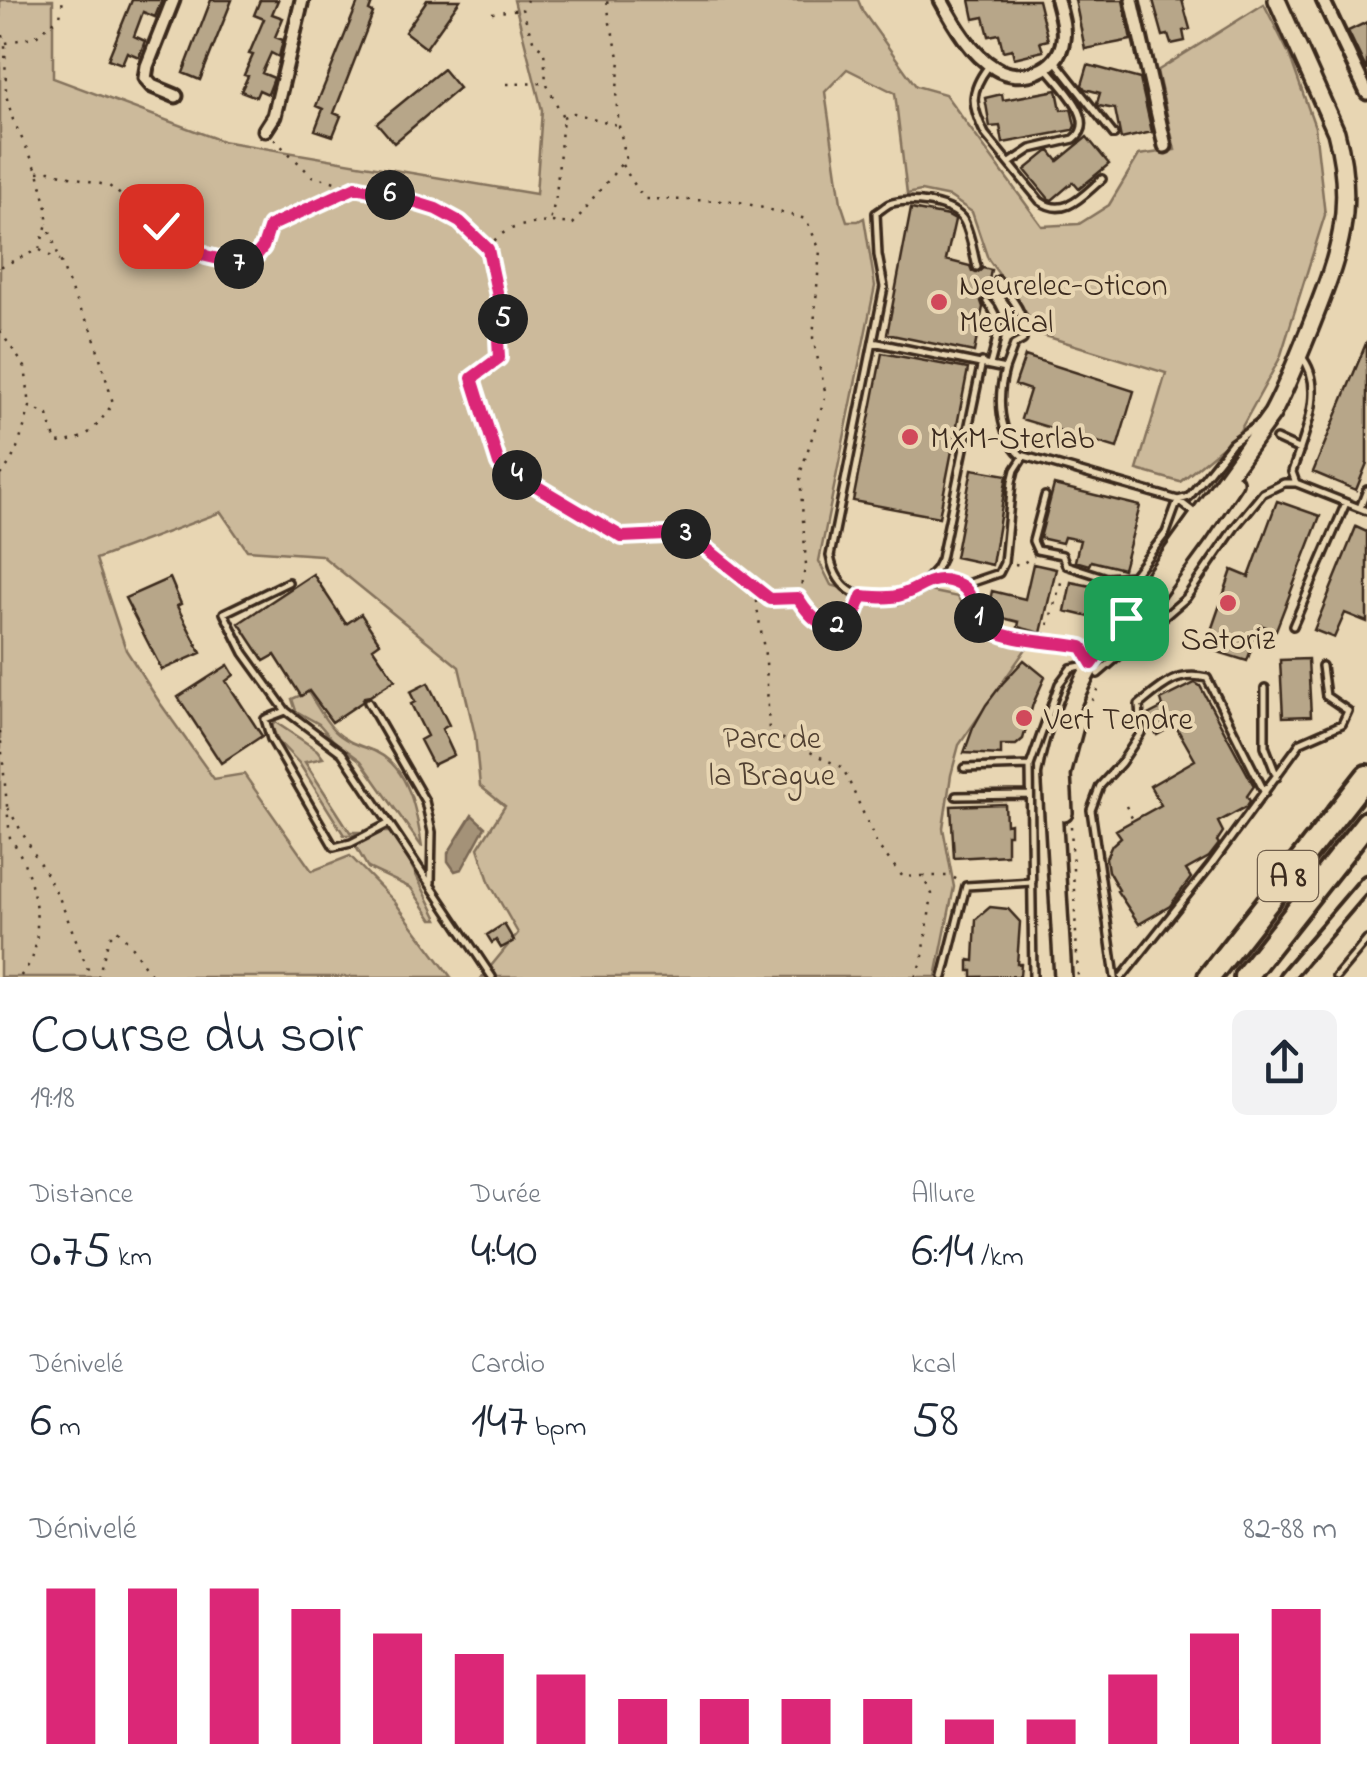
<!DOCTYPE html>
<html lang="fr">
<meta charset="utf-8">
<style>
body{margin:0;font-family:"Indie Flower",sans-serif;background:#f2f2f3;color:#1f2937;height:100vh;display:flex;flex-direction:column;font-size:38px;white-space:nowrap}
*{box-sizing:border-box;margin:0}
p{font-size:32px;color:#747a83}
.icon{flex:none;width:55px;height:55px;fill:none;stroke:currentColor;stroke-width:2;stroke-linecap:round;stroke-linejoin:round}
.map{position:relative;height:977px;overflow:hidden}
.drawer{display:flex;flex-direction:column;background:#fff;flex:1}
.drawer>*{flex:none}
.pin{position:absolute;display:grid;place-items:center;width:85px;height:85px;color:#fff;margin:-42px;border-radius:20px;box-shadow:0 5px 15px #0006}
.km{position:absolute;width:50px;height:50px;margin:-25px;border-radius:50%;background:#222;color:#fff;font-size:28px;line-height:50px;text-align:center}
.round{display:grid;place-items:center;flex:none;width:105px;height:105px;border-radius:15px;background:#f2f2f3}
.headline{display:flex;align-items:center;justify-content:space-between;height:170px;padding:0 30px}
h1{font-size:55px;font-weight:600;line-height:75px}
.stats{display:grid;grid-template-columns:repeat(3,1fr);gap:15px;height:170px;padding:10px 30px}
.stats div{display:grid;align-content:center}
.stats b{font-size:50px;font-weight:600}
.stats small{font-size:28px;font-weight:400}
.stats p{font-size:28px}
.chart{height:280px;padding:20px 30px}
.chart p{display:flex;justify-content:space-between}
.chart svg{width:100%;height:180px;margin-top:10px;stroke:#db2777;stroke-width:6}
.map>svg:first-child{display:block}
.green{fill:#ccba9b;stroke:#84725c;stroke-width:2.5}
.water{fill:#a49278;stroke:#7a6854;stroke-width:2.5}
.building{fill:#b7a689;stroke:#3b2a1e;stroke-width:2.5}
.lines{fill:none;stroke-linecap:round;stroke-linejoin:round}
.lane-casing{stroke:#3b2a1e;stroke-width:12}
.street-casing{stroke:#3b2a1e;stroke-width:19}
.secondary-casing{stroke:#3b2a1e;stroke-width:22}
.highway-casing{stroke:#3b2a1e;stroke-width:28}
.path{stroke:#3b2a1e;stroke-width:2.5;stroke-dasharray:2.5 8;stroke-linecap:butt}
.lane{stroke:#e8d6b3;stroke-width:5}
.street{stroke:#e8d6b3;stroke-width:11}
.secondary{stroke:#e8d6b3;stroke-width:15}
.highway{stroke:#e8d6b3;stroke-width:20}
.route-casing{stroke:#fff;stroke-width:20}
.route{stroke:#db2777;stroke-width:12}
.poi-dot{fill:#d1495b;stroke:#e8d6b3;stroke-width:4}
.labels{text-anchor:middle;stroke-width:8;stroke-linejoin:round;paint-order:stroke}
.shield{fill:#e8d6b3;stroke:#6f5e4b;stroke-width:2.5}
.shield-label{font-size:30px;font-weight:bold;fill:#3b2a1e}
.poi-label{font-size:32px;fill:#3b2a1e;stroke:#e8d6b3;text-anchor:start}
.park-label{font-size:32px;fill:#514031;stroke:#e8d6b3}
</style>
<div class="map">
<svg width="1367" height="977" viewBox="0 0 1367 977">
<rect width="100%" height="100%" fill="#e8d6b3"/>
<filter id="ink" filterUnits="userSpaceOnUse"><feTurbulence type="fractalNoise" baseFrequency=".01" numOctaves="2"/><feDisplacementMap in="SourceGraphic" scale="20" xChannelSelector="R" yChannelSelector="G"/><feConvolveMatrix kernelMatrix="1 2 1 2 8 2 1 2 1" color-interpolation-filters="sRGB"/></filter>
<g filter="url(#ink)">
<path class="green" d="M0 0H53V78L222 141 536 194 542 110 514 0H858L863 12 916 86 945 94 1042 226 1079 224 1109 205 1139 155 1175 150 1157 71 1264 4 1289 54 1315 127 1325 215 1280 358 1238 434 1180 482 1137 470 1166 373 1029 331 1030 318 988 259 972 212 950 197 921 191 907 194 895 93 847 69 825 92 841 203 847 221H858L864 218 875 286 819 561 831 585 899 605 929 591 958 597 973 627 1030 643 959 745 951 775 943 828 954 887 936 977H482L518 933 490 884 478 848 505 806 480 786 475 735 459 667 321 555 247 550 221 512 96 559 126 650 160 703 214 779 244 774 312 871 350 856 394 901 451 977H0Z
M308 692C316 704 324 720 335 731 346 742 362 746 376 752 410 768 417 814 422 847L361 761 333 740 319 724 296 711 292 699Z
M275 722 317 750 323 758 305 762 350 832H359L354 835H344L299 763 278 741 272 726Z
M380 832H391L404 851 438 919H432L411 888 368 868 355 845Z"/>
<path class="water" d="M472 815 485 827 462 869 455 871 448 861V853Z"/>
<path class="building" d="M132 0H162L155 17 143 12 134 36 145 41 139 57 127 52 122 64 108 59Z
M211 0H232L200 80 183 73Z
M260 0H278L272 14 283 18 275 37 283 40 279 57 271 53 262 73 274 78 273 81 268 94 259 90 256 97 241 91 248 76 244 75 253 55 249 54 264 19 254 15Z
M359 0H373L369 11 373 13 334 113 341 116 333 136 315 130 323 109 316 106Z
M427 0H460L426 48 405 32Z
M970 0H1038L1048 40 1040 42 1043 51 1014 58 1012 49 1003 51 999 34 989 36 984 17 974 19Z
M1075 0H1123L1131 40 1085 49Z
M1153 0H1182L1190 29 1183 31 1185 41 1171 44 1168 35 1163 36Z
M1367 22V71L1348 31Z
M1088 65 1140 79 1152 132 1121 139 1115 109 1099 106 1097 103 1100 93 1085 89 1082 85Z
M443 69 459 88 394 143 377 123Z
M1057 90 1061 110 1071 109 1072 112 1075 126 1073 130 1003 143 1000 126 990 127 985 98 1002 94 1003 100Z
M1087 137 1109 164 1079 189 1073 182 1052 200 1049 199 1025 170 1047 152 1050 151 1058 161Z
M911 209 948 216 955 220 946 260 970 266 972 271 976 273 983 268 991 270 986 296 981 301 983 307 974 352 887 334Z
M1367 341V463L1356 490 1313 472Z
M882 353 968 369 939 517 853 501Z
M1025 356 1134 391 1117 448 1021 419 1030 390 1015 385Z
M972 469 1007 475 992 565 955 557Z
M1054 485 1140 506 1123 569 1091 561 1089 565 1075 561 1080 540 1064 537 1062 543 1040 538Z
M1277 501 1320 516 1276 630 1260 625 1247 661 1205 648 1232 570 1249 577Z
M1356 527 1367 532V622L1345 613 1334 638 1314 630Z
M1033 564 1056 569 1041 633 1018 627 1019 622 987 614 992 591 1025 599Z
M313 574 346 624 361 614 380 643 373 648 395 680 370 696 364 697 362 702 332 722 309 691 301 696 275 655 264 661 239 623Z
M170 578 181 604 177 606 201 653 162 670 125 598Z
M1071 582 1101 588 1094 618 1065 611Z
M1308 659 1311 716 1283 717 1280 660Z
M1024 660 1045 677 1033 704 1023 739 1016 745H1001V755L964 753 973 728 986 705 1002 684Z
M228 665 234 675 226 681 262 736 221 763 178 697Z
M428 683 449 725 442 729 454 755 433 765 420 740 427 736 411 704 415 702 410 692Z
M1195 683 1200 686 1254 786 1247 796 1250 801 1247 806 1218 822 1223 832 1217 841 1219 844 1209 857 1186 870 1191 878 1170 906 1139 924 1117 891 1119 890 1108 871 1106 858 1112 845 1121 837 1116 830 1161 805 1150 786 1195 760 1175 725 1157 735 1146 716 1163 707 1161 700Z
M1005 804 1006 824 1010 823V834H1007V855L954 858 951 806Z
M990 907 1008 909 1020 922 1017 964H1021L1020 976 972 977V971H969V960L974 961 976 919Z
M504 924 514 941 501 948 496 940 492 943 487 935Z"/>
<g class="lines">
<defs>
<path id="lane" d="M1056 62 1114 135
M988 67C969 92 971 106 985 134L1040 201C1065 219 1083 195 1102 179
M1010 163 1031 149 1074 139C1099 121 1061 86 1048 69
M977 267C973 252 971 234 964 221 954 203 907 197 889 204 887 205 878 212 876 213L878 255 884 287 873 342 1005 369C997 398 998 433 1021 455L1178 500 1196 514
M998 280C1014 302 1026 311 1023 340L1014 345 1005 369
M987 302C1005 321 996 342 990 365
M873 342 830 556C837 593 864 605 900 595 923 589 933 573 959 585 974 592 973 613 984 624 1003 643 1055 641 1081 647L1092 664 1071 668 1059 684 1030 766 1033 977
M1301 356C1328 387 1303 438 1292 472L1296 483 1367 511
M1276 439 1300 450
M1045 496 1033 541 1037 550 1062 555 1066 565 1106 578 1133 576 1166 533 1178 500 1189 497 1232 443 1258 424
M1360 508 1367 490
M926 580 936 569 941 559 982 362
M288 582 224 613 244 653 286 711 342 753 492 977
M961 586 999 573 1004 563 1012 482 1015 470 1024 456
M1293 626 1346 503
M1098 674 1186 598 1235 527 1263 493 1284 483H1296
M1265 688V746L1277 777
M368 702 425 801 432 832 431 883
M286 711 265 719 271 739 334 847 351 843 388 824
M964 768 1030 766
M956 796 1030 795
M943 977 966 886 1032 882
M1115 977 1091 810 1100 786 1121 763 1141 733 1139 705C1162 686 1176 671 1207 678L1265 793
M1122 977 1211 865 1301 742 1342 724 1348 711 1326 696 1322 666
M1336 977 1367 940"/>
<path id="street" d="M173 0 147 66 145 78 152 86 176 96
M941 0C954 24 971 54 995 68 1020 84 1060 71 1063 39 1065 26 1060 12 1057 0
M1132 0 1165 146
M1323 0 1367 93
M265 130 274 116 302 0
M1286 977 1367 882"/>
<path id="secondary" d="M1129 630 1200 533 1234 482
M1064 813 1062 775 1077 718
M1063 977 1051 776C1058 736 1072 699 1092 664L1272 414C1287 386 1298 357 1310 328 1338 257 1357 210 1336 132L1277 0"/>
<path id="highway" d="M1209 977 1367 776
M1245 977 1367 822"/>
</defs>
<use href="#lane" class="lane-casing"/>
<use href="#street" class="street-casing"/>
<use href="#secondary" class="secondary-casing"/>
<use href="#highway" class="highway-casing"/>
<path class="path" d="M492 13 521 9
M0 25 5 43 6 95 13 120 38 172 47 208V224L39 249 0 267
M6 43 36 36 60 16 63 0
M507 84 545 83
M563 117 574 113 617 125
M274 139 312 176 355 187
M622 165 644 199 736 201 806 219 820 250 813 338 826 395 800 474 806 565 798 599
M38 172 50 171 109 186 161 226 206 256 249 266 263 247 270 226 356 187 391 195 436 209 460 222 488 249 504 325 498 339 499 358 471 377 499 464 623 537 688 534 753 584 766 661 769 732 843 768 878 846 903 877 922 876 932 894 922 963 915 977
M552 222 573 224 626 158 619 126 616 98 620 60 610 23 607 0
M488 249C503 225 524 225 550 222L556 196 563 117 546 83 544 50 534 43 522 9 527 0
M40 250 59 261
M0 331 25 367 30 406
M0 475C17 459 23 429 30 407L48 415 56 443C89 440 95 429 113 403L92 330 74 298 47 224
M1015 564 1020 565 1034 556
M756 586 771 599H798C814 623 822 628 851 625L858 607
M1045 635 1063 576
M1087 710 1101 682
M0 731 10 838C31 865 44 922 33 956 31 963 24 971 20 977
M1126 806 1133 820
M8 808 58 895 91 977
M1071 826 1078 977
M923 876H951L959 881
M98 977 109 938 117 930C133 943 139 964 155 977"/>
<use href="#lane" class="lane"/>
<use href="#street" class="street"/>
<use href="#secondary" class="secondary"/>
<use href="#highway" class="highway"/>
</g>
</g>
<g class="lines" filter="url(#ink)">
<defs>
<path id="route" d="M161 226 206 256 248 266 263 247 270 226 356 187 391 195 436 209 460 222 488 249 504 325 498 339 499 358 472 378 499 464 622 537 688 534 770 599 798 598C814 623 822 628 851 625L862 596C875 597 889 599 901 595 923 588 933 572 960 585 974 592 973 614 984 624 1003 643 1055 641 1082 647L1092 664 1126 618"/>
</defs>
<use href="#route" class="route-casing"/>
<use href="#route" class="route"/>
</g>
<g class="poi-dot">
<circle cx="939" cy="302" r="10"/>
<circle cx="910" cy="437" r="10"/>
<circle cx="1228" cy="603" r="10"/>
<circle cx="1024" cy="718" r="10"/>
</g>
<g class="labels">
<rect class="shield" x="1258" y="851" width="60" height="50" rx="8"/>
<g class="shield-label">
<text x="1288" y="886">A 8</text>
</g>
<g class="poi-label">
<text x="959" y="295">Neurelec-Oticon<tspan x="959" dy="37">Medical</tspan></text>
<text x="930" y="448">MXM-Sterlab</text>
<text x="1228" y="649" text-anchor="middle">Satoriz</text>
<text x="1044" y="729">Vert Tendre</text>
</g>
<g class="park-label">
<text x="772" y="748">Parc de<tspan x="772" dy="37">la Brague</tspan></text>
</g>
</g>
</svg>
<div class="pin" style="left:1126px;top:618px;background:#1e9e55"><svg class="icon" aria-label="arrive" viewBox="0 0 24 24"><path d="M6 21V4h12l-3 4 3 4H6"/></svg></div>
<div class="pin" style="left:161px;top:226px;background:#d93025"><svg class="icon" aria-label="check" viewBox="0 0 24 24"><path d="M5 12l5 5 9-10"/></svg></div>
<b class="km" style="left:979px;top:618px">1</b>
<b class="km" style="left:837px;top:626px">2</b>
<b class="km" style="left:686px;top:534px">3</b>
<b class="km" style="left:517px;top:475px">4</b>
<b class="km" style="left:503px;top:319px">5</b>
<b class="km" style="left:390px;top:195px">6</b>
<b class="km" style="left:239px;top:264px">7</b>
</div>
<section class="drawer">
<div class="headline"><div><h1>Course du soir</h1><p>19:18</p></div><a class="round"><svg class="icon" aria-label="share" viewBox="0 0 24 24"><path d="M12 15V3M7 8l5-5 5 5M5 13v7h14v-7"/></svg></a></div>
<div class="stats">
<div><p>Distance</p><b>0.75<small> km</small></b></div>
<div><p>Durée</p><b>4:40</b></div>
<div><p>Allure</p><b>6:14<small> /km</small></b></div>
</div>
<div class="stats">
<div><p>Dénivelé</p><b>6<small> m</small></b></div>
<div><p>Cardio</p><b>147<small> bpm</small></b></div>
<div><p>kcal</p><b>58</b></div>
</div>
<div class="chart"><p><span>Dénivelé</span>82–88 m</p>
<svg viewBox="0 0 160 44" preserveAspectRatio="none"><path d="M5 44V6M15 44V6M25 44V6M35 44V11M45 44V17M55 44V22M65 44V27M75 44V33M85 44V33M95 44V33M105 44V33M115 44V38M125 44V38M135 44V27M145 44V17M155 44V11"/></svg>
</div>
</section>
